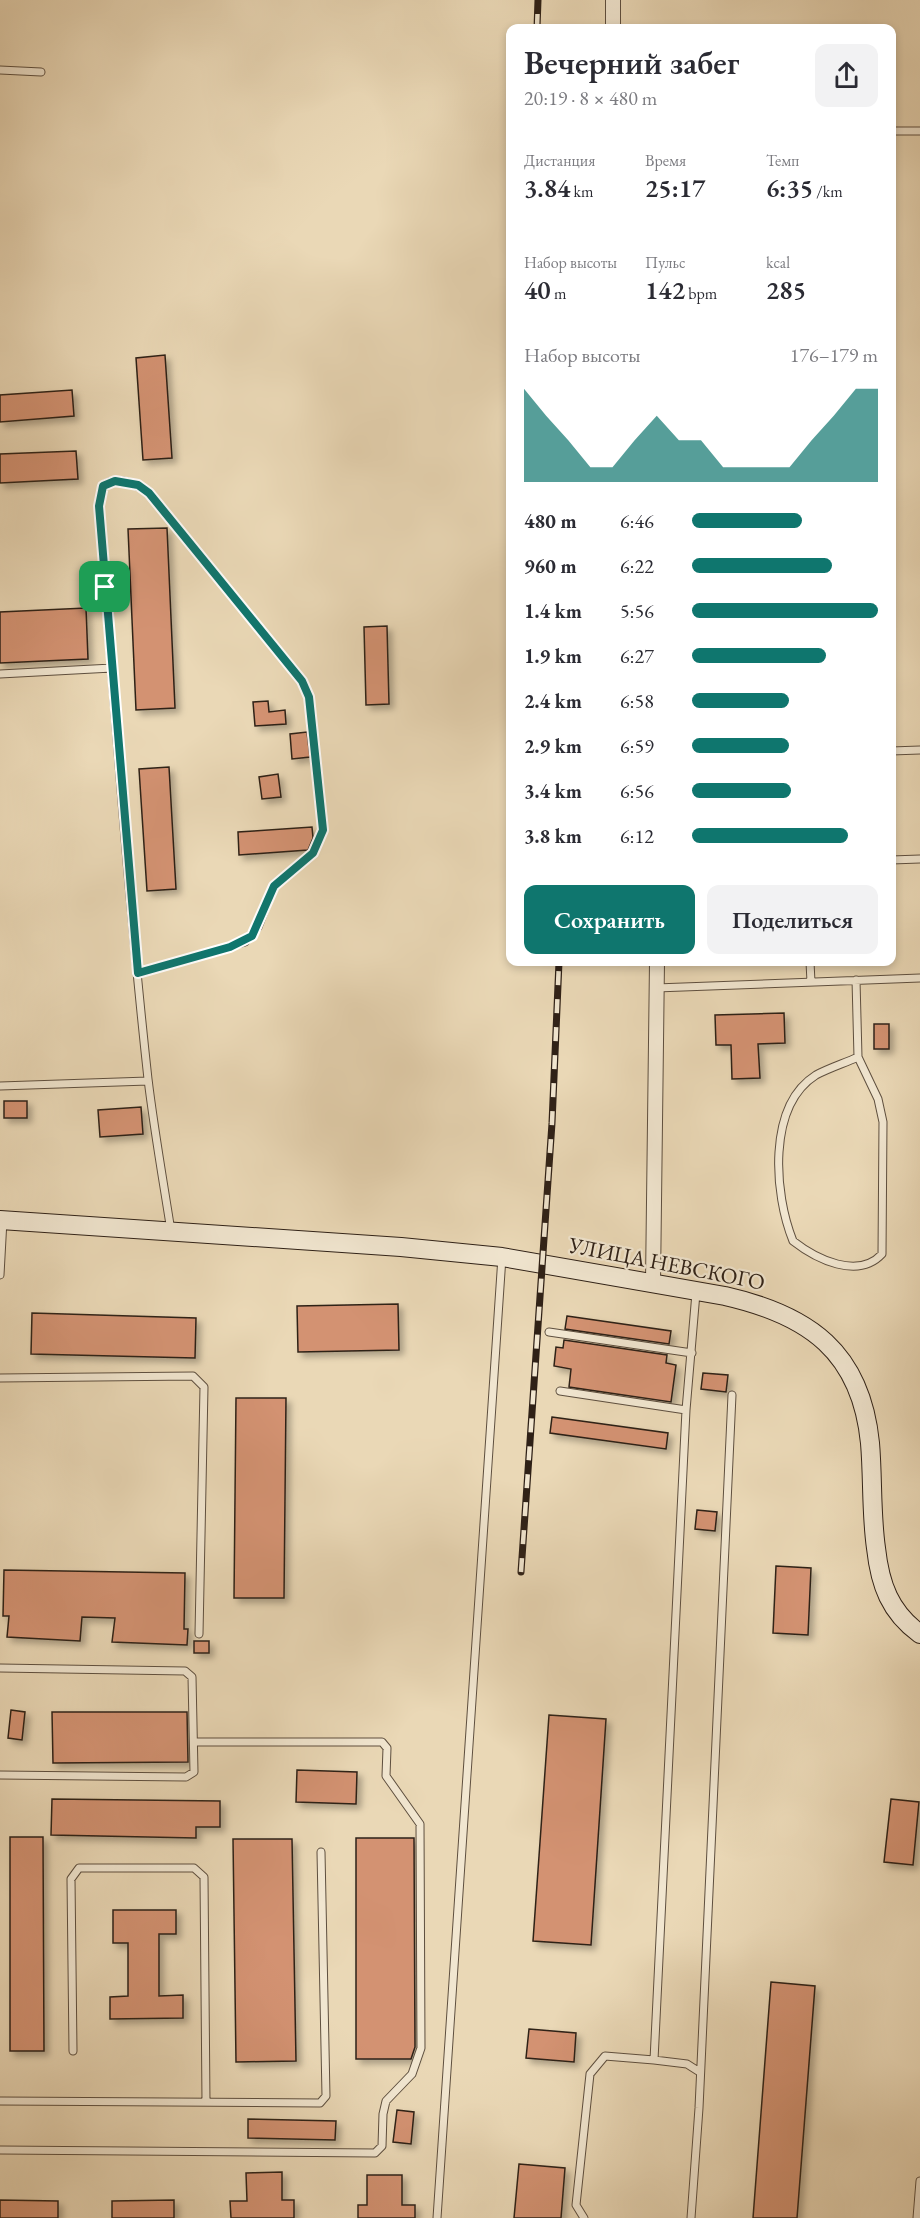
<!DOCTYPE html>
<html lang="ru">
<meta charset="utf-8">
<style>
body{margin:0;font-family:"EB Garamond",serif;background:#f2f2f3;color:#2b2b33;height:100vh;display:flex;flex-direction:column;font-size:22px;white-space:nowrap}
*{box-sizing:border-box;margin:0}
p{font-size:20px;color:#7c7c81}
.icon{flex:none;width:33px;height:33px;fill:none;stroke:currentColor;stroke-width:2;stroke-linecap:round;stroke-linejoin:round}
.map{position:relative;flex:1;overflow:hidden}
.panel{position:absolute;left:506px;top:24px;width:390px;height:942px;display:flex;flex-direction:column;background:#fff;border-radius:12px;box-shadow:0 3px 9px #0003}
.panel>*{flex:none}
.pin{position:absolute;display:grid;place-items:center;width:51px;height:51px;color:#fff;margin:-26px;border-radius:12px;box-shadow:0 3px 9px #0006}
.round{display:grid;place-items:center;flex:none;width:63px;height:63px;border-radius:12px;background:#f2f2f3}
.overview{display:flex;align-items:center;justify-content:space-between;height:102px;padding:0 18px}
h1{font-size:33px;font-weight:600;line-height:45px}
.figures{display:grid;grid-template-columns:repeat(3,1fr);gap:9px;height:102px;padding:6px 18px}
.figures div{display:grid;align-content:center}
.figures b{font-size:26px;font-weight:600}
.figures small{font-size:16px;font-weight:400}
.figures p{font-size:16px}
.chart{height:168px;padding:12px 18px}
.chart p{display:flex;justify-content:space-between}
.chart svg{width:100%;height:108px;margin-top:6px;fill:#0f766e;opacity:.7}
.primary-button{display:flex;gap:12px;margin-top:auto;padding:12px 18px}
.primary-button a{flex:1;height:69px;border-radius:12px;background:#0f766e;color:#fff;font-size:24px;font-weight:600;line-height:69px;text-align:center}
.primary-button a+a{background:#f2f2f3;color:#2b2b33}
ul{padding:0 18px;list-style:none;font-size:20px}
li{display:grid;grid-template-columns:96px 72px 1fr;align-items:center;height:45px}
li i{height:15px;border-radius:8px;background:#0f766e}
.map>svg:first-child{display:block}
.building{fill:#d39272;stroke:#2f2117;stroke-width:1.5;filter:url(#shadow)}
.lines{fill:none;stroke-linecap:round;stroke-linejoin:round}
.lane-casing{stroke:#5e4f3f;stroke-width:9}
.street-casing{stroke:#5e4f3f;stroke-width:16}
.secondary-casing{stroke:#2f2117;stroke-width:20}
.lane{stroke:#f1e6d0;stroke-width:7}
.street{stroke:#f1e6d0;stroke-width:14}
.secondary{stroke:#f1e6d0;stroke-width:18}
.rail-casing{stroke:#2f2117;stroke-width:7}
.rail{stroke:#f1e6d0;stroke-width:4.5;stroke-dasharray:14;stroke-linecap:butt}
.route-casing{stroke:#fff;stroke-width:12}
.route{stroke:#0f766e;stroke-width:8}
.labels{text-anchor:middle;stroke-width:4.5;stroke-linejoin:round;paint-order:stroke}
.street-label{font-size:22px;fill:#2f2117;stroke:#f1e6d0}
</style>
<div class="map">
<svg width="920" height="2218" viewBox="0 0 920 2218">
<defs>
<filter id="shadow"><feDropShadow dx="4.5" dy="4.5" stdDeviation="3" flood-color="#0004"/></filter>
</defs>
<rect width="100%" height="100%" fill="#ead8b6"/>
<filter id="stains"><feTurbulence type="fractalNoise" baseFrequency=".00333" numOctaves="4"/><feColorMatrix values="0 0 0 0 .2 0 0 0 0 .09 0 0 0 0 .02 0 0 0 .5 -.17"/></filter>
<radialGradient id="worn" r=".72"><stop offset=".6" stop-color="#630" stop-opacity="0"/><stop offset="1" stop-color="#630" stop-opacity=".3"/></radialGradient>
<path class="building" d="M165 355 172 458 143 460 136 358Z
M72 390 74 416 0 422V395Z
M76 451 78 479 0 483V454Z
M167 528 175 708 136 710 128 529Z
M86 608 88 659 0 663V612Z
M387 626 389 704 366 705 364 627Z
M268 701 269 712 285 710 286 724 255 726 253 702Z
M307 732 310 757 292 759 290 734Z
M169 767 176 889 147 891 139 769Z
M278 774 281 797 262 799 259 777Z
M312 827 313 838 308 850 239 855 238 832Z
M784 1013 785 1043 758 1044 760 1078 732 1079 731 1045H716L715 1015Z
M874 1024H889V1049H874Z
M4 1101H27V1118H4Z
M141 1107 143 1134 100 1137 98 1110Z
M398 1304 399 1350 298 1352 297 1306Z
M32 1313 196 1318 195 1358 31 1354Z
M567 1316 671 1331 669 1344 565 1329Z
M564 1340 667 1355 666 1363 676 1365 671 1402 569 1387 571 1369 554 1366 556 1347 563 1348Z
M703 1373 728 1375 726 1392 701 1389Z
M236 1398H286L284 1598H234Z
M552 1417 668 1433 666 1449 550 1433Z
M697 1510 717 1512 715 1531 695 1529Z
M776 1566 811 1568 808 1635 773 1633Z
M4 1570 185 1573 184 1629H188L187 1645 112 1642 115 1618 82 1617 80 1641 7 1637 9 1616H3Z
M194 1641H209V1653H194Z
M11 1710 25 1712 22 1740 8 1738Z
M52 1712H187L188 1762 53 1763Z
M549 1715 606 1719 591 1945 533 1941Z
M297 1770 357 1772 356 1804 296 1802Z
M52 1799 220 1801V1827H196V1838L51 1835Z
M891 1799 919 1802 913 1865 884 1862Z
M10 1837H43L44 2051H10Z
M356 1838H414L415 2047 411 2059H356Z
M233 1839H292L296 2061 236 2062Z
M113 1910H176V1934H159V1996L183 1995V2018L110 2019V1997L128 1996V1943H113Z
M771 1982 815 1986 797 2218H753Z
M529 2029 576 2033 574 2062 526 2058Z
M397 2110 414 2112 411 2144 393 2142Z
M248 2119 336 2121 335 2140 248 2138Z
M519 2164 565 2168 561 2218H514Z
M282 2172V2200H294V2218H231L230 2201H247L246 2173Z
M367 2175H402V2205H415V2218H358V2205H367Z
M0 2200 58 2201V2218H0Z
M174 2200V2218H112V2201Z"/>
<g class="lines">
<defs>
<path id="lane" d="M0 70 41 72
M891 131H920
M0 674 112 668
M891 751 920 750
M891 860 920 859
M810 962 811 982
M138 973 245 942 258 927 274 886 313 853 323 830 309 697 302 681 149 493C137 485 116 474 103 486L99 506C114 697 127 888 148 1079 154 1129 163 1180 171 1231
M856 980 858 1057C845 1063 829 1068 816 1075 767 1106 774 1194 793 1241 816 1259 858 1280 882 1254L883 1122 878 1099 858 1057
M656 988 920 978
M0 1086 148 1081
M0 1275 3 1220
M549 1332 692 1353
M0 1378 193 1376 204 1387 199 1634
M560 1391 686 1410
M0 1668 185 1671 192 1677 194 1772 186 1777 0 1775
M73 2051 71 1879 79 1868H194L204 1877 206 2102
M654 2060 687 2064 698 2071
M0 2101 320 2103 326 2096 321 1852
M0 2150 375 2153 382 2146 383 2114 386 2101 412 2074 421 2048 420 1824 386 1776 387 1748 382 1742H194
M437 2218 502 1257
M584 2218 576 2205 590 2074 605 2056 654 2060 686 1410 696 1293
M691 2218 699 2108 732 1395
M917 2218 920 2181"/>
<path id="street" d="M613 0V28
M653 1282 657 962"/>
<path id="secondary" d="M0 1220 401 1247 502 1257 725 1296C809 1315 861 1352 870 1443 873 1478 871 1513 876 1548 880 1585 890 1612 920 1634"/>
</defs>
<use href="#lane" class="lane-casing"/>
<use href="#street" class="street-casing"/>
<use href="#secondary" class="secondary-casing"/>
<use href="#lane" class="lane"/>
<use href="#street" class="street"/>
<use href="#secondary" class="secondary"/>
<defs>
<path id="rail" d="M537 28 538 0
M521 1572 552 1123 559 962"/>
</defs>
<use href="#rail" class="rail-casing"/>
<use href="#rail" class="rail"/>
</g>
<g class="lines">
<defs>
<path id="route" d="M115 481 138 485 149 493 302 681 309 697 323 830 313 853 274 886 252 936 230 947 138 973 99 506 103 486Z"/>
</defs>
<use href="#route" class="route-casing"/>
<use href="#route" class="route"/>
</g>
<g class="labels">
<g class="street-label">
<text transform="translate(667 1263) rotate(11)" y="8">УЛИЦА НЕВСКОГО</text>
</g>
</g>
<rect width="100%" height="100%" filter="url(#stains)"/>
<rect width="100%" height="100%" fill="url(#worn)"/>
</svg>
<div class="pin" style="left:105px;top:587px;background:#1e9e55"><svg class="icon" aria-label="arrive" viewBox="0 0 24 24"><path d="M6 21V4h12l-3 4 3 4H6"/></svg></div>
<section class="panel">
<div class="overview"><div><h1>Вечерний забег</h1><p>20:19 · 8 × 480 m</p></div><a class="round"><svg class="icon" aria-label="share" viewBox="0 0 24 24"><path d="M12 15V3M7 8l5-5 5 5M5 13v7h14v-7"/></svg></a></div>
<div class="figures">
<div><p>Дистанция</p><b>3.84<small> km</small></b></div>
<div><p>Время</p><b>25:17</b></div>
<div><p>Темп</p><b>6:35<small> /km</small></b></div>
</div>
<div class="figures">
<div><p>Набор высоты</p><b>40<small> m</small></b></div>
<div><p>Пульс</p><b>142<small> bpm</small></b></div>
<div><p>kcal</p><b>285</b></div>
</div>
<div class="chart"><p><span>Набор высоты</span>176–179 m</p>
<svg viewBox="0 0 160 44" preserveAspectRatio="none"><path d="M0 44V6L10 17L20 27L30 38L40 38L50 27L60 17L70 27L80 27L90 38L100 38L110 38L120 38L130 27L140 17L150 6L160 6V44z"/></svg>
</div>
<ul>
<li><b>480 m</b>6:46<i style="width:59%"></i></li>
<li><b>960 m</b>6:22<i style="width:75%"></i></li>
<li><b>1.4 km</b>5:56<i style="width:100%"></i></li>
<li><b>1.9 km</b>6:27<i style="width:72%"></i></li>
<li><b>2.4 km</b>6:58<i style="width:52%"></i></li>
<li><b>2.9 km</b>6:59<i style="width:52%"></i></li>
<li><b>3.4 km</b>6:56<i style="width:53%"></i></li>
<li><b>3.8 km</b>6:12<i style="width:84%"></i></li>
</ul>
<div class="primary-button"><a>Сохранить</a><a>Поделиться</a></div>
</section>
</div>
